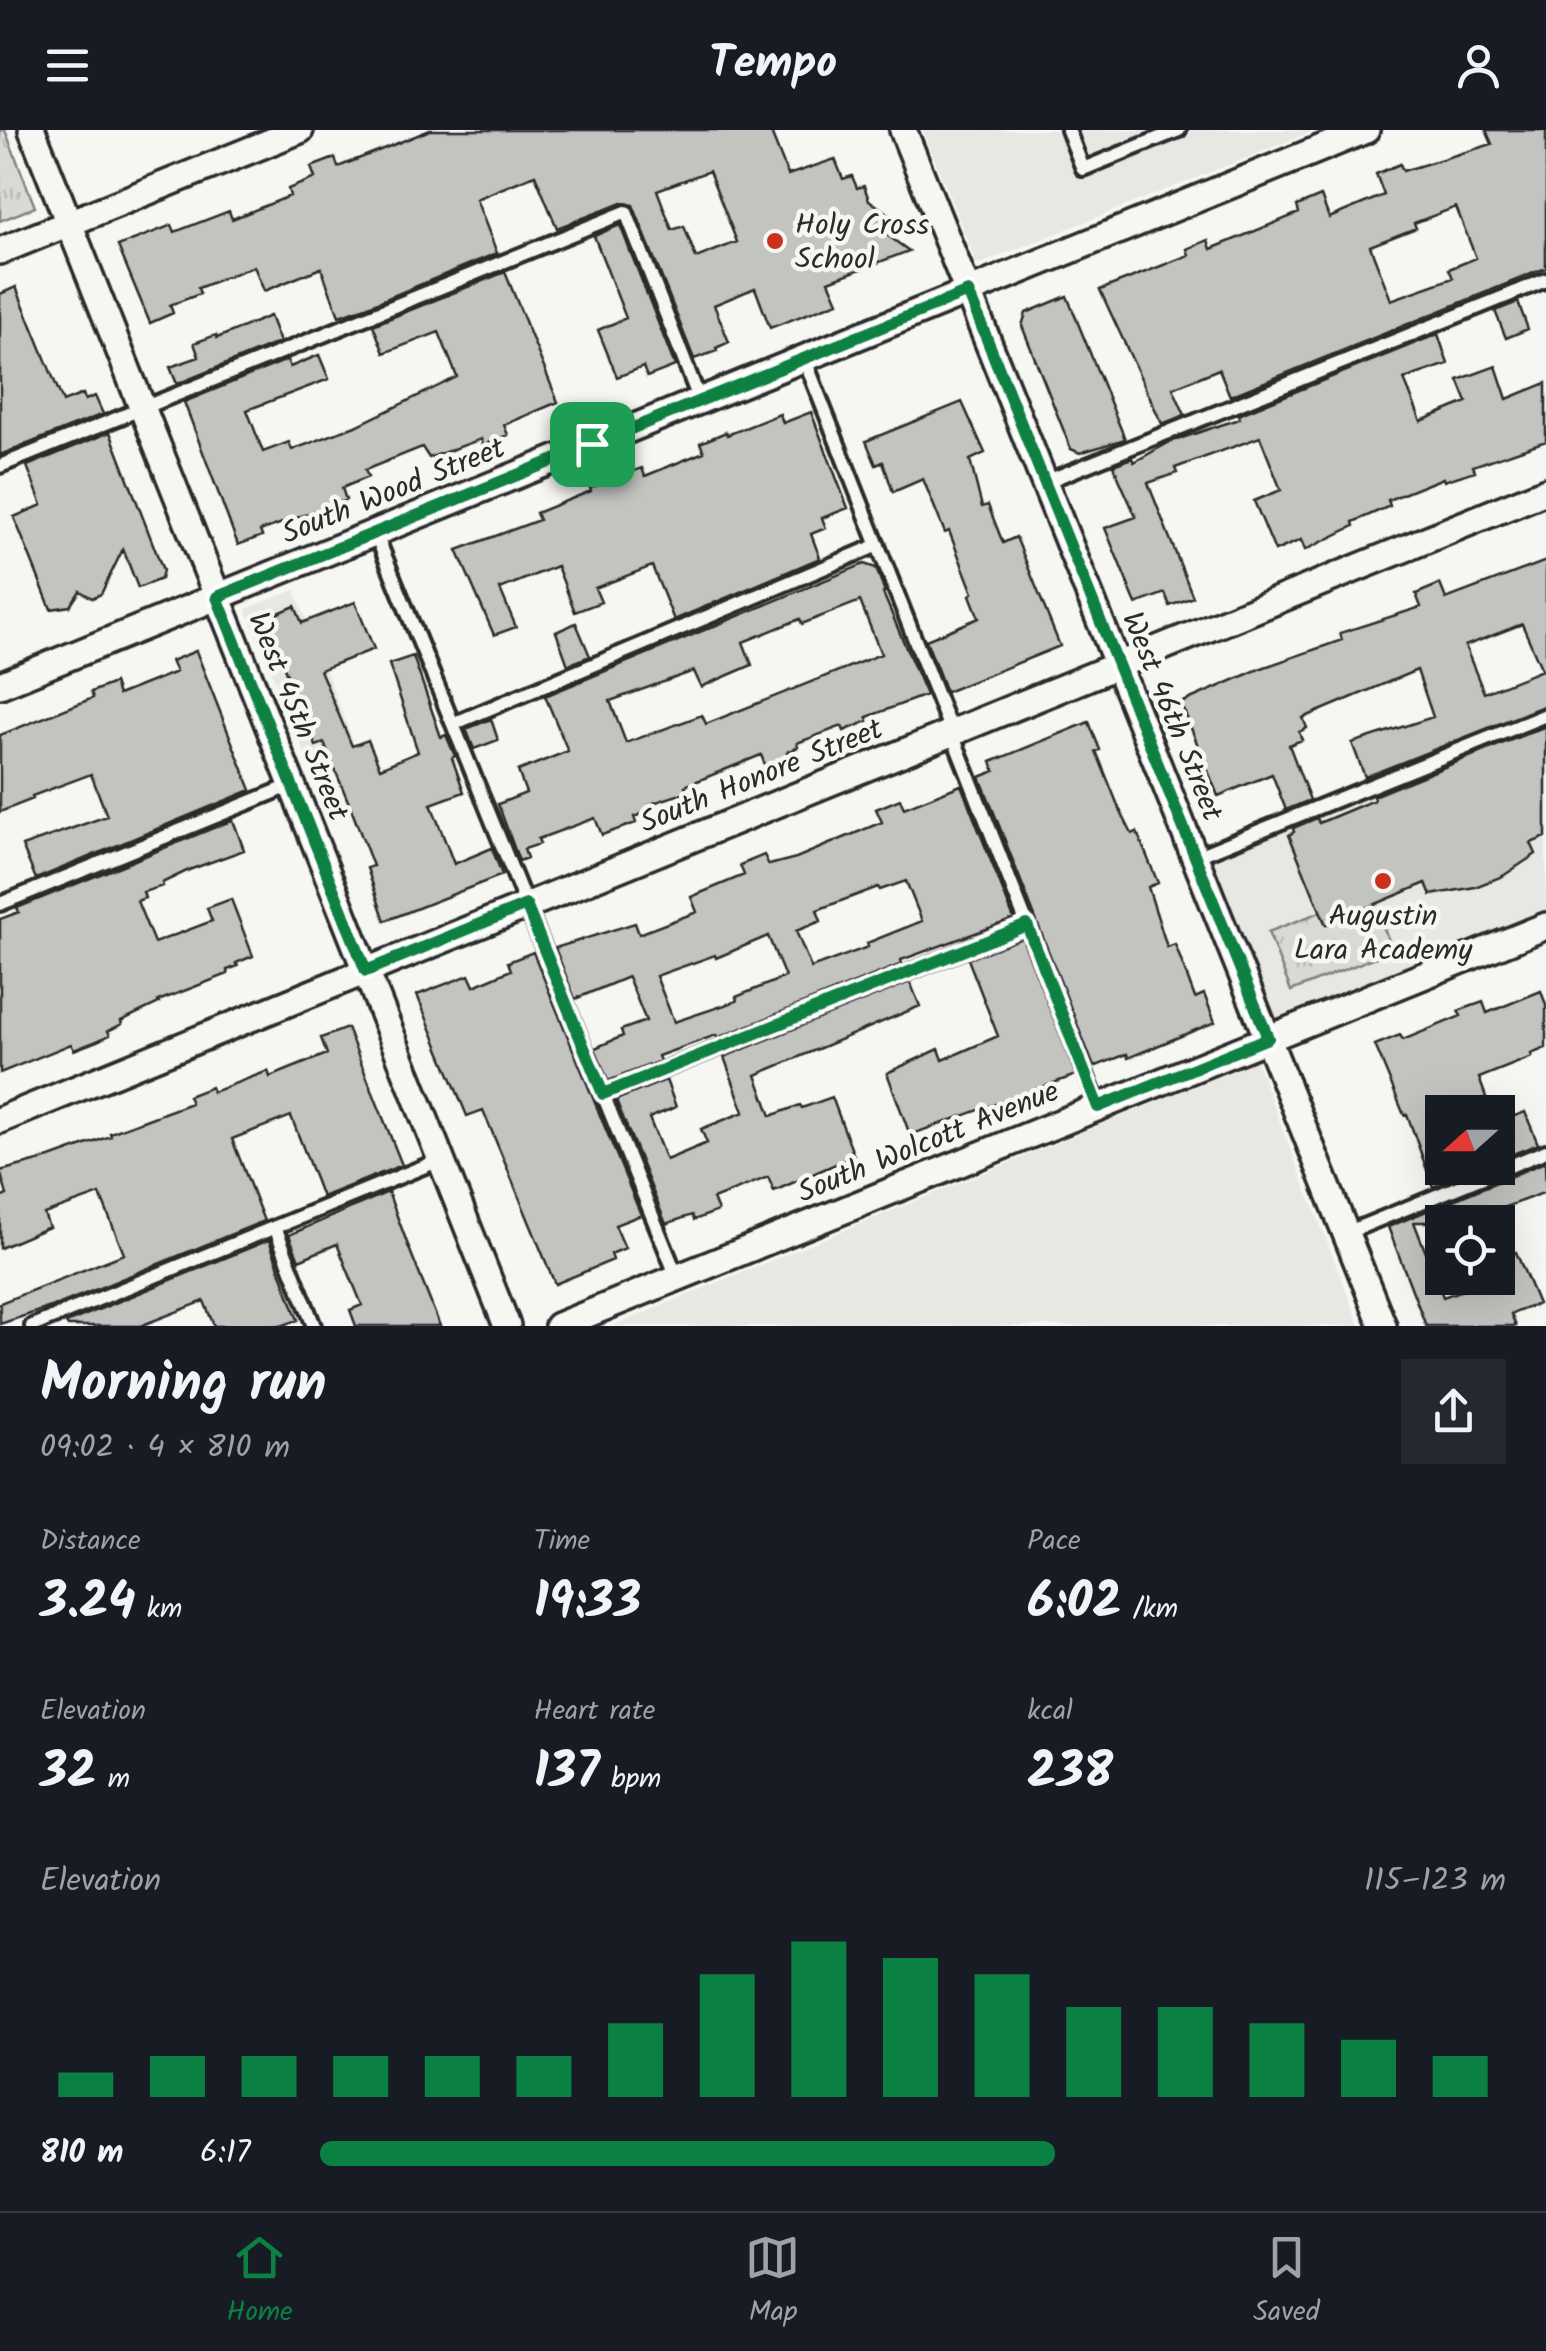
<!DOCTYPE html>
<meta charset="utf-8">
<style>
body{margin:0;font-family:Kalam,sans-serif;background:#242831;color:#f1f3f6;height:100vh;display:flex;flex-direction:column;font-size:38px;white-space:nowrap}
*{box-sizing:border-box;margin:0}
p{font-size:32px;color:#9ea1a6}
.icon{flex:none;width:55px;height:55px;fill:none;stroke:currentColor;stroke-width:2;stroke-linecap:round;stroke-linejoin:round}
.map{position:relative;height:1196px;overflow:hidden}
.side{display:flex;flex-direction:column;background:#171b24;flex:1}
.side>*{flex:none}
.needle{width:65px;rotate:249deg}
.fabs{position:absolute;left:1425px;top:965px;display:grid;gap:20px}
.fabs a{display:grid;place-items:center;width:90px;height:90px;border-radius:0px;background:#171b24;box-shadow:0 10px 40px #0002;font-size:50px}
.pin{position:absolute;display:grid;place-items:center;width:85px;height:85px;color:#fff;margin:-42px;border-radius:20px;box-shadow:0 5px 15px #0006}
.round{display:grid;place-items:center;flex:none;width:105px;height:105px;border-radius:0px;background:#242831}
.headline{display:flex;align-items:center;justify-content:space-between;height:170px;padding:0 40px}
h1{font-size:55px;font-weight:700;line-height:75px}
.metrics{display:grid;grid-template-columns:repeat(3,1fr);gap:15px;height:170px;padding:10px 40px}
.metrics div{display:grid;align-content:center}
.metrics b{font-size:50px;font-weight:700}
.metrics small{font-size:28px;font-weight:400}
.metrics p{font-size:28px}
.chart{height:280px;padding:20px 40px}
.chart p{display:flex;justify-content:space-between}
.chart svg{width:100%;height:180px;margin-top:10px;stroke:#0b8043;stroke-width:6}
ul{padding:0 40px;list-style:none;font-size:32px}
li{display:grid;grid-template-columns:160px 120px 1fr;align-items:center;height:75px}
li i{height:25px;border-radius:12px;background:#0b8043}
header{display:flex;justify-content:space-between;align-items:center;height:130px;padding:0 40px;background:#171b24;font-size:45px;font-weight:700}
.dock{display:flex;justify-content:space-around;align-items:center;height:140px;border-top:2px solid #363941;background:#171b24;font-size:28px;color:#9ea1a6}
.dock a{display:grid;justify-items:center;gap:5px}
.dock .current{color:#0b8043}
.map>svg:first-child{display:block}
.built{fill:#e7e7e3}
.park{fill:url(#park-tufts);stroke:#828280;stroke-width:2.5}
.building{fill:#c3c3c0;stroke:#2b2b2b;stroke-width:2.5;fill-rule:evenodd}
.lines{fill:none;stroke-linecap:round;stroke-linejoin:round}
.lane-casing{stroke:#2b2b2b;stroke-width:20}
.street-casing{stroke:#2b2b2b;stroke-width:32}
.lane{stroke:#f6f6f2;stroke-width:12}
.street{stroke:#f6f6f2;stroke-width:25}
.route-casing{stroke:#fff;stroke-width:20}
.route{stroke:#0b8043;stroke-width:12}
.poi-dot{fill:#c8321e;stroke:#f6f6f2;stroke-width:4}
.labels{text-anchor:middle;stroke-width:9;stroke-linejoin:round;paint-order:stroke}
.poi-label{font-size:30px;fill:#2b2b2b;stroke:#f6f6f2;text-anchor:start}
.street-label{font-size:30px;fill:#2b2b2b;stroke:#f6f6f2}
</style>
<header><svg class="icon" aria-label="menu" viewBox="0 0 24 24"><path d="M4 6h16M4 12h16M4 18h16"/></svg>Tempo<svg class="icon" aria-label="person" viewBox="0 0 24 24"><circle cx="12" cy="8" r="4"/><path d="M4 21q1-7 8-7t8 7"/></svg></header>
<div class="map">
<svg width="1546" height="1196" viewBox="0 0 1546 1196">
<defs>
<pattern id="park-tufts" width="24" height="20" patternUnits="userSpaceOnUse" patternTransform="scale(2.5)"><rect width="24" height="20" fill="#d9d9d5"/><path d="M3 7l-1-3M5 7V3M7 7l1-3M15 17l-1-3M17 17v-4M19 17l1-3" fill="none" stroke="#babab7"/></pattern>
</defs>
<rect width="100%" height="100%" fill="#f6f6f2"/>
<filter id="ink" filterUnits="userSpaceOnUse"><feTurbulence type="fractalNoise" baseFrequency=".01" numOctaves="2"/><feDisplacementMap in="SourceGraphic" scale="20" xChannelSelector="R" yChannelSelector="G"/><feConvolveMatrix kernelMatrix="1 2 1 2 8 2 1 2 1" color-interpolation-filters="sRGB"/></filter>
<g filter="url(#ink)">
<path class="built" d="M923 0H1316L977 135Z
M295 460 353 611 307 629 246 479Z
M1546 585V781L1275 889 1209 722Z
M1256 931 1360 1196H612Z"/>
<path class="park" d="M0 0H5L35 77 0 91Z
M1374 775 1393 820 1291 861 1268 802 1320 782 1326 795Z"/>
<path class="building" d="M430 0H770L788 45 835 29 843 49 852 46 857 58 864 56 869 70 889 84 887 105 909 121 829 151 838 172 770 198 755 158 714 175 729 212 716 218 717 221 694 229 633 75 622 73 557 98 535 45 476 69 497 123 366 177 339 186 321 138 264 161 254 136 198 158 200 164 170 175 173 183 150 193 118 116 172 95 175 102 229 81 232 89 290 66 288 59 315 48 311 37 335 28 338 37ZM709 41 737 112 696 128 684 96 672 100 657 60Z
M1486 0H1546V138L1230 266 1219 239 1173 258 1185 285 1162 294 1100 160 1189 125 1187 119 1208 110 1211 119 1299 83 1297 76 1321 66 1329 88 1384 65 1376 44 1400 34 1403 41 1492 14ZM1456 77 1476 128 1449 139 1453 148 1391 170 1370 116 1416 98 1414 93Z
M620 95 675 236 647 247 643 237 617 247 598 200 626 188 594 106Z
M505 142 558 272 504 295 508 305 483 315 481 309 429 328 422 317 365 340 368 347 342 358 346 370 260 401 262 406 238 415 184 272 287 230 290 237 319 225 329 249 247 280 263 322 289 312 292 320 358 295 457 247 439 202 384 223 373 195Z
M16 157 63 272 83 264 85 270 95 266 103 284 0 325V164Z
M1067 166 1125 309 1080 323 1071 319 1022 196 1026 183Z
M1518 172 1528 199 1506 208 1495 181Z
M270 186 280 212 177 254 170 237 199 227 194 213 216 205 217 208Z
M1438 204 1448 234 1404 249 1421 291 1467 272 1458 250 1496 236 1507 269 1546 253V311L1473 336 1475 341 1444 351 1443 348 1388 370 1390 376 1353 392 1354 396 1305 420 1301 410 1275 421 1254 371 1281 360 1260 307 1175 338 1177 343 1148 353 1193 467 1170 476 1165 463 1136 474 1105 398 1136 387 1113 335 1132 328 1134 332 1170 312 1239 289 1238 285Z
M962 272 985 323 970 330 982 377 988 375 1003 413 1016 407 1060 516 946 562 926 510 979 488 970 465 973 463 949 401 945 403 923 349 893 362 883 332 876 335 866 311Z
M811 282 848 378 822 388 826 398 811 404 820 428 674 490 652 436 595 458 601 472 575 482 557 436 500 459 516 497 494 505 457 420 539 390 536 383 591 361 590 358 614 348 642 338 645 346 704 322 700 313 726 302 727 305 780 284 783 293Z
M110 302 163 440 161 449 138 458 123 419 101 464 92 468 80 461 70 476 51 479 14 387 42 375 27 336Z
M1546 431V575L1365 647 1352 613 1433 587 1417 540 1303 588 1307 598 1299 602 1302 610 1289 615 1310 670 1286 680 1272 644 1218 666 1181 573 1259 539 1342 510 1340 503 1421 477 1416 464 1440 454 1446 469ZM1522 494 1542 540 1484 563 1465 516Z
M864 434 876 438 885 462 883 463 926 565 867 587 868 591 844 601 842 596 797 613 798 617 787 622 790 631 767 640 761 625 685 656 687 662 650 674 652 680 634 687 636 693 602 705 595 688 538 709 540 714 524 719 527 728 519 731 498 674 526 663 518 641 568 621 545 566ZM860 471 881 524 706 594 702 585 626 613 610 571 694 541 701 557 752 535 743 512 800 489 802 494Z
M355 472 374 519 320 540 352 616 368 610 380 638 418 622 389 534 413 526 441 607 446 605 455 626 452 628 464 662 431 674 454 734 492 718 502 745 385 791 367 738 373 736 350 676 324 613 316 616 270 503 273 502 267 488 295 476 302 493Z
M576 493 590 526 568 535 556 502Z
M196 521 251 660 36 749 22 716 107 686 91 644 32 666 33 669 0 682V605L93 568 91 562 114 553 118 565 176 542 171 531Z
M491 589 498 610 474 619 466 599Z
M1089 592 1100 620 1096 621 1119 678 1132 704 1137 702 1158 753 1148 757 1167 817 1175 814 1195 868 1204 864 1215 892 1128 928 1127 924 1094 937 980 647 995 641 991 632Z
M1546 596V707L1531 713 1536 724 1503 746 1475 757 1431 765 1426 753 1326 795 1289 705 1294 702 1293 698 1317 688 1319 693 1374 670 1373 666Z
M961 655 1014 789 901 830 902 834 717 908 716 905 658 926 660 931 608 951 595 918 623 906 621 900 646 891 628 847 575 869 555 818 635 793 639 804 678 789 697 782 691 767 744 745 740 735 764 725 769 735 796 728 882 692 876 679 900 669 904 678ZM906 751 922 791 867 813 868 817 811 838 796 801 821 791 817 780 878 757 880 760ZM768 806 785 847 736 867 737 871 674 892 656 846 715 825 716 828Z
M233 690 244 720 189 740 162 753 163 756 143 762 145 768 137 771 154 813 212 791 207 778 231 769 253 826 236 833 238 836 227 840 228 844 158 871 159 873 121 891 122 894 108 901 110 905 97 911 74 920 71 914 0 943V789L19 782 17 778Z
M1022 808 1076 945 910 1005 887 943 939 919 943 930 998 906 968 829Z
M533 822 641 1085 615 1095 625 1118 611 1124 613 1130 555 1154 483 980 467 986 417 865 469 845 474 856 511 840 508 832Z
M910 852 920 876 756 945 771 986 800 975 802 978 832 967 854 1026 774 1061 768 1047 713 1069 718 1081 694 1090 692 1085 666 1094 616 970 666 950 676 977 649 988 666 1030 707 1013 701 999 744 982 724 927Z
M1541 861 1546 875V918L1531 924 1532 927 1479 948 1486 967 1433 989 1442 1013V1038H1479L1433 1057 1407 984 1404 985 1375 915 1400 905 1403 910 1461 886 1458 881 1483 872 1487 883Z
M347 898 402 1035 322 1067 291 986 232 1009 264 1091 60 1174 0 1194V1173L124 1124 100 1064 44 1084 49 1097 0 1118V1068L7 1065 0 1041 50 1028 111 1006 110 1003 191 973 188 966 211 957 213 962 268 941 270 947 327 924 321 908Z
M1525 982 1538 1014 1498 1030V992Z
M1545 1032 1546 1062 1464 1092H1414L1443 1167 1498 1148V1132L1516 1122 1538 1174 1511 1184 1516 1196H1426L1388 1097Z
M388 1062 409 1118 440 1196H356L350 1180 362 1175 337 1114 299 1130 289 1105Z
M269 1110 298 1190 281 1196H214L204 1171 140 1196H68L66 1193Z"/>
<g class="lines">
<defs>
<path id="lane" d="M1068 0 1083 39 1179 0
M804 228 1099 977
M0 336 626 82 700 271
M1045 352 1546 150
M375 402 677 1147
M453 594 878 415
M1195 727 1546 585
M0 774 292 655
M603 964 1027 795
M275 1097 314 1196
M1346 1103 1546 1021
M32 1196 440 1030"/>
<path id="street" d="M32 0 507 1196
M903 0 1383 1196
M0 121 300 0
M0 555 1366 0
M0 990 1546 361
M558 1196 1546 796"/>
</defs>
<use href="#lane" class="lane-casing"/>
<use href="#street" class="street-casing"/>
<use href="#lane" class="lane"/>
<use href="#street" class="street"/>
</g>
</g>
<g class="lines" filter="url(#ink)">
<defs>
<path id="route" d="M968 162 1268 908 1098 977 1027 795 603 964 526 775 366 841 217 467Z"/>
</defs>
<use href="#route" class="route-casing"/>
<use href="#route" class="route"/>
</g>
<g class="poi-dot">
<circle cx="775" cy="111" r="10"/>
<circle cx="1383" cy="751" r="10"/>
</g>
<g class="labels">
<g class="poi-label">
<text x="795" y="104">Holy Cross<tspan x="795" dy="34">School</tspan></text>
<text x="1383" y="795" text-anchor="middle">Augustin<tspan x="1383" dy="34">Lara Academy</tspan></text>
</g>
<g class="street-label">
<text transform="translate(393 360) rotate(-22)" y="10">South Wood Street</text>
<text transform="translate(299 586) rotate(68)" y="10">West 45th Street</text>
<text transform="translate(1173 586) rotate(68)" y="10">West 46th Street</text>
<text transform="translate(761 645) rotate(-22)" y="10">South Honore Street</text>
<text transform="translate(928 1011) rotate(-22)" y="10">South Wolcott Avenue</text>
</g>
</g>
</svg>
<div class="fabs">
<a><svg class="needle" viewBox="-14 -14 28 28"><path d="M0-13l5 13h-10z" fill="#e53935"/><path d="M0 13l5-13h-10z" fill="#9ea1a6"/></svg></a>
<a><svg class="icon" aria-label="locate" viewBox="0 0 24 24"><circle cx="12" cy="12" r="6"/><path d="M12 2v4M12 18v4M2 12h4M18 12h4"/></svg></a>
</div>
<div class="pin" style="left:592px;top:314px;background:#1e9e55"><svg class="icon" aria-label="arrive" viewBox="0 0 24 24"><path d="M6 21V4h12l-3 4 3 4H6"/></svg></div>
</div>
<section class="side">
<div class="headline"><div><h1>Morning run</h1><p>09:02 · 4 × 810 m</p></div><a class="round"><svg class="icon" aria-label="share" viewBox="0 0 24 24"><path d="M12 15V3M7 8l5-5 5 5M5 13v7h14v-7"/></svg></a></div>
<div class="metrics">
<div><p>Distance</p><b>3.24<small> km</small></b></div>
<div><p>Time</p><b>19:33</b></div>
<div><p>Pace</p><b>6:02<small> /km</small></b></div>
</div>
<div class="metrics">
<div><p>Elevation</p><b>32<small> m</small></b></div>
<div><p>Heart rate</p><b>137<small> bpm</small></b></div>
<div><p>kcal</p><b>238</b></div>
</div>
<div class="chart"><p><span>Elevation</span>115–123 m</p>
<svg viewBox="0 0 160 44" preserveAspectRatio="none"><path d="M5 44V38M15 44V34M25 44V34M35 44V34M45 44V34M55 44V34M65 44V26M75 44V14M85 44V6M95 44V10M105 44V14M115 44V22M125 44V22M135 44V26M145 44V30M155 44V34"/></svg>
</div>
<ul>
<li><b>810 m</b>6:17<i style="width:62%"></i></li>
</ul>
</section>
<nav class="dock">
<a class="current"><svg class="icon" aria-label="home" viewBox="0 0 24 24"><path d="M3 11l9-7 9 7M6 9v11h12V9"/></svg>Home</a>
<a><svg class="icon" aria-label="map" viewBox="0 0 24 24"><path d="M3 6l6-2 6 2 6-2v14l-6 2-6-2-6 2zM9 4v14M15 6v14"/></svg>Map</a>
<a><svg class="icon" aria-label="saved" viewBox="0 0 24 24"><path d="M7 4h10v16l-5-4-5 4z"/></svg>Saved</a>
</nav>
